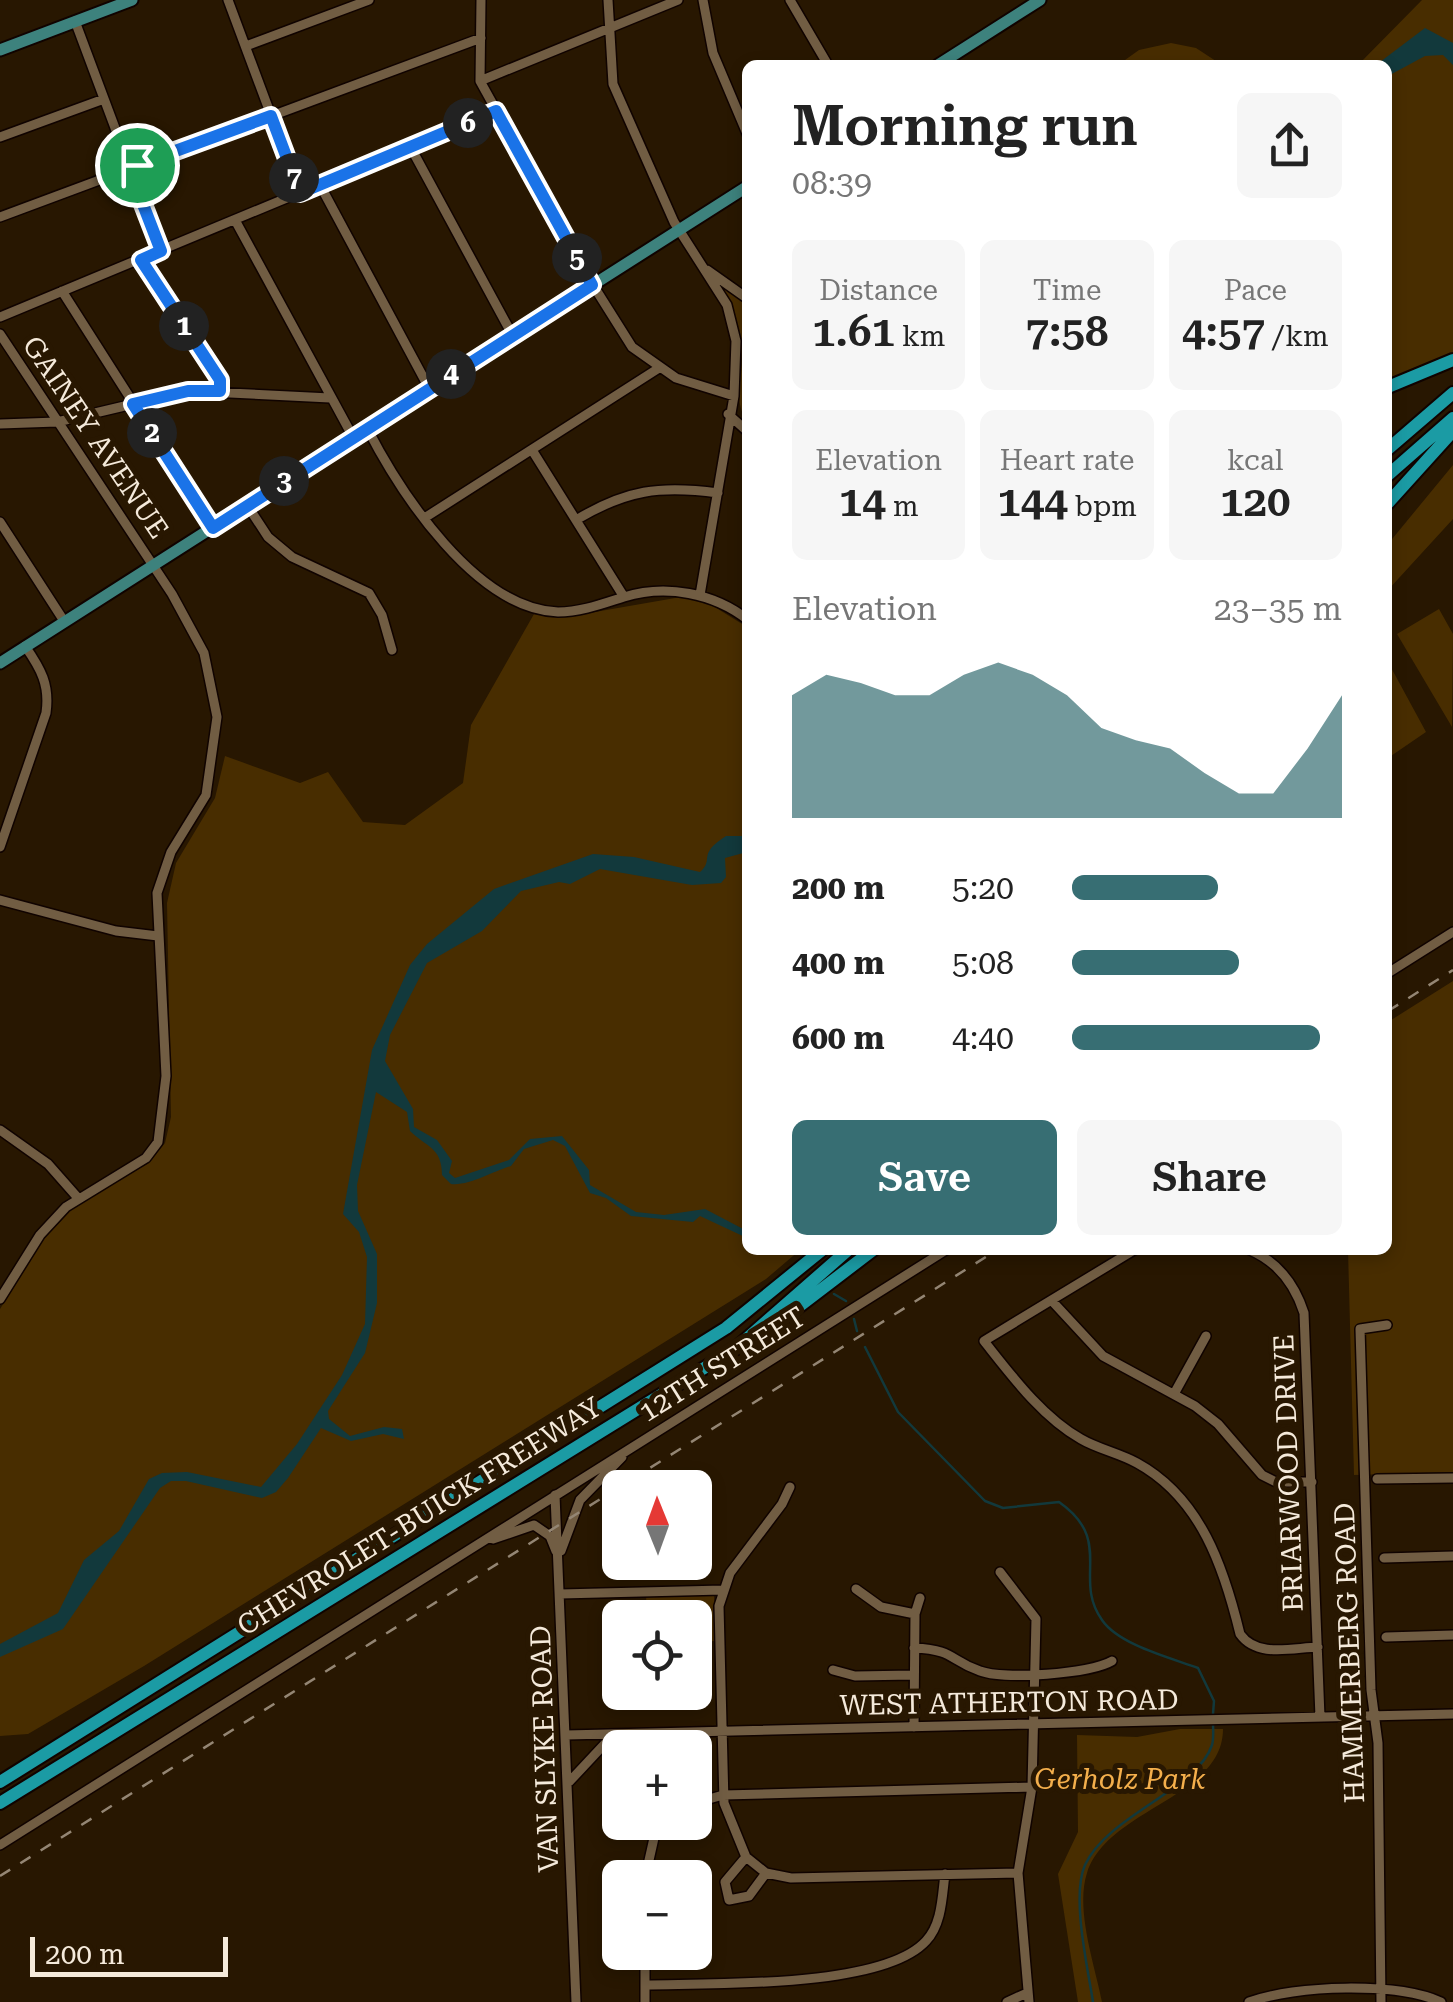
<!DOCTYPE html>
<meta charset="utf-8">
<style>
body{margin:0;font-family:"Roboto Serif",serif;background:#f6f6f6;color:#222;height:100vh;display:flex;flex-direction:column;font-size:38px;white-space:nowrap}
*{box-sizing:border-box;margin:0}
p{font-size:32px;color:#767676}
.icon{flex:none;width:55px;height:55px;fill:none;stroke:currentColor;stroke-width:2;stroke-linecap:round;stroke-linejoin:round}
.map{position:relative;flex:1;overflow:hidden}
.drawer{position:absolute;left:742px;top:60px;width:650px;height:1195px;display:flex;flex-direction:column;background:#fff;border-radius:15px;box-shadow:0 5px 15px #0003}
.drawer>*{flex:none}
.needle{width:65px;rotate:359deg}
.tools{position:absolute;left:602px;top:1470px;display:grid;gap:20px}
.tools a{display:grid;place-items:center;width:110px;height:110px;border-radius:15px;background:#fff;box-shadow:0 5px 15px #0003;font-size:50px}
.scale{position:absolute;left:30px;bottom:25px;width:198px;box-sizing:border-box;padding-left:10px;border:5px solid #f5eadb;border-top:0;font-size:28px;line-height:35px;white-space:nowrap;color:#f5eadb;-webkit-text-stroke:8px #281701;paint-order:stroke}
.pin{position:absolute;display:grid;place-items:center;width:85px;height:85px;color:#fff;margin:-42px;border:5px solid #fff;border-radius:50%;box-shadow:0 2px 10px #0007}
.km{position:absolute;width:50px;height:50px;margin:-25px;border-radius:50%;background:#222;color:#fff;font-size:28px;line-height:50px;text-align:center}
.round{display:grid;place-items:center;flex:none;width:105px;height:105px;border-radius:15px;background:#f6f6f6}
.summary{display:flex;align-items:center;justify-content:space-between;height:170px;padding:0 50px}
h1{font-size:55px;font-weight:600;line-height:75px}
.figures{display:grid;grid-template-columns:repeat(3,1fr);gap:15px;height:170px;padding:10px 50px}
.figures div{display:grid;align-content:center;border-radius:15px;background:#f6f6f6;text-align:center}
.figures b{font-size:42px;font-weight:600}
.figures small{font-size:28px;font-weight:400}
.figures p{font-size:28px}
.chart{height:280px;padding:20px 50px}
.chart p{display:flex;justify-content:space-between}
.chart svg{width:100%;height:180px;margin-top:10px;fill:#376e73;opacity:.7}
.primary-button{display:flex;gap:20px;margin-top:auto;padding:20px 50px}
.primary-button a{flex:1;height:115px;border-radius:15px;background:#376e73;color:#fff;font-size:40px;font-weight:600;line-height:115px;text-align:center}
.primary-button a+a{background:#f6f6f6;color:#222}
ul{padding:0 50px;list-style:none;font-size:32px}
li{display:grid;grid-template-columns:160px 120px 1fr;align-items:center;height:75px}
li i{height:25px;border-radius:12px;background:#376e73}
.map>svg:first-child{display:block}
.green{fill:#482d00}
.water{fill:#12393c}
.lines{fill:none;stroke-linecap:round;stroke-linejoin:round}
.stream{stroke:#12393c;stroke-width:2.5}
.minor-casing{stroke:#100300;stroke-width:12}
.major-casing{stroke:#100300;stroke-width:15}
.highway-casing{stroke:#100300;stroke-width:16}
.minor{stroke:#715d43;stroke-width:9}
.major{stroke:#3d827d;stroke-width:11}
.highway{stroke:#1b9ba4;stroke-width:12}
.rail{stroke:#948674;stroke-width:2.5;stroke-dasharray:12 12;stroke-linecap:butt}
.route-casing{stroke:#fff;stroke-width:20}
.route{stroke:#1a73e8;stroke-width:12}
.labels{text-anchor:middle;stroke-width:10;stroke-linejoin:round;paint-order:stroke}
.street-label{font-size:28px;fill:#f5eadb;stroke:#281701}
.park-label{font-size:28px;font-style:italic;fill:#f4af4c;stroke:#281701}
</style>
<div class="map">
<svg width="1453" height="2002" viewBox="0 0 1453 2002">
<rect width="100%" height="100%" fill="#281701"/>
<path class="green" d="M1422 0H1453V355L1388 381V65H1358Z
M1171 43 1196 48 1222 65H1118L1139 50Z
M727 286 747 306V421C733 400 742 383 742 359 741 334 733 312 723 289Z
M1453 465V519L1388 590V544Z
M681 597 705 601 747 627 748 1250H800L766 1279 144 1666 28 1734 0 1736V1309L44 1239 76 1205 149 1163 165 1143 171 1117 167 903 176 863 215 798 225 756 300 783 328 772 363 822 405 825 463 783 471 725 534 614 566 617Z
M1439 609 1453 634 1452 727 1397 634Z
M1388 662 1426 732 1388 758Z
M1453 981V1472L1354 1475 1348 1250H1388V1022Z
M646 1595 714 1596 716 1641 695 1642V1618L647 1617Z
M1180 1729H1223C1223 1798 1108 1808 1087 1873 1075 1910 1095 1965 1102 2002H1078L1058 1874 1078 1832 1077 1735 1137 1737Z"/>
<path class="water" d="M1425 28 1453 43V65L1443 55 1425 56 1388 76V65H1376Z
M726 836H747V852L725 858 726 877 721 883 692 885 600 869 570 884 559 882 521 891 482 931 427 963 390 1035 385 1061 413 1109 414 1127 437 1140 452 1161 449 1173 455 1178 509 1160 530 1139 562 1136 589 1170 590 1185 636 1212 664 1215 705 1209 747 1231V1238L700 1216 693 1222 631 1216 606 1198 590 1193 565 1146 553 1140 524 1149 511 1166C493 1171 470 1186 451 1184L442 1175C442 1147 426 1147 410 1131L407 1112 376 1092 357 1185 358 1211 377 1254V1303L365 1353 328 1411 329 1419 350 1436 384 1427 402 1429 404 1439 383 1434 351 1441 321 1428 288 1478 276 1492 262 1498 186 1481H171L160 1488 63 1629 0 1657V1644L58 1613 84 1560 119 1531 149 1479 162 1473 187 1472 261 1487 297 1444 342 1375 365 1324 367 1257 359 1232 343 1214 372 1050 410 965 427 944 494 889 593 854 634 857 700 872C715 859 696 855 726 836Z"/>
<g class="lines">
<path class="stream" d="M834 1294 846 1301
M854 1319 857 1331
M865 1347 898 1412 985 1501 1003 1508 1059 1502C1115 1541 1072 1578 1102 1620 1119 1645 1171 1658 1198 1668L1214 1701 1213 1714
M1093 2002C1088 1969 1071 1896 1085 1865 1107 1816 1198 1789 1212 1745 1214 1739 1213 1729 1213 1722"/>
<defs>
<path id="minor" d="M228 0 300 193
M481 0 480 81 593 285 632 347 676 378 734 396
M608 0 613 84 674 222 727 305 736 341 734 396 700 595
M703 0 713 53 748 136
M790 0 828 65
M75 21 161 251
M246 46 369 0
M480 81 678 0
M0 137 104 99
M411 148 513 336
M320 185 429 388
M0 217 481 38
M235 220 353 437
M141 260 220 379 221 391
M707 270 748 299
M62 291 213 528
M0 317 496 111
M0 334 172 594 204 653 217 717 206 795 171 852 157 893 166 1076 158 1142 146 1158 66 1207 40 1235 0 1299
M728 414 748 432
M0 424 57 422 188 391 330 398
M367 428C401 494 476 609 558 612 581 612 602 604 624 597 666 584 714 593 748 620
M532 450 624 597
M247 505 268 537 292 557 369 593 382 615 392 650
M426 517 659 368
M576 520C626 490 660 485 718 493
M0 522 64 621
M0 847 46 713C50 685 41 669 25 646
M0 900 116 931 158 936
M1388 973 1453 932
M0 1130 48 1164 78 1198
M1134 1250 984 1341C1011 1375 1042 1417 1081 1439 1098 1449 1119 1453 1137 1463 1201 1498 1224 1568 1240 1634 1257 1658 1291 1648 1318 1647
M1250 1250C1278 1262 1295 1285 1304 1313L1320 1717
M1052 1301 1103 1356 1195 1406 1218 1424 1262 1475 1276 1482H1312
M1174 1394 1206 1336
M1377 1479 1453 1478
M790 1487 782 1504 730 1573 719 1606 724 1803 746 1857 766 1873 791 1878 1018 1873
M555 1495 576 2002
M493 1539 534 1525 550 1536 556 1551
M561 1551 580 1500 622 1457
M1384 1558 1453 1556
M1000 1572 1036 1619 1032 1787 1018 1873 1029 2002
M856 1589 881 1607 915 1614
M560 1594 723 1590
M1386 1637 1453 1635
M914 1648C956 1650 948 1660 980 1671 1004 1680 1090 1674 1112 1661
M833 1670 855 1676 913 1675
M914 1727 915 1614 920 1598
M566 1735 1453 1714
M569 1782 613 1735
M695 1803 723 1795 1032 1787
M0 1845 946 1250
M746 1857 725 1882 729 1900 749 1896 766 1873
M645 1878 654 1838 666 1822
M645 1952V2002
M645 1985C710 1983 882 1989 926 1941 942 1924 942 1897 945 1874
M1007 2002 1027 1993
M1249 2002C1296 1985 1396 1982 1441 2002
M1381 2002 1378 1743 1371 1690 1360 1329 1387 1325"/>
<path id="major" d="M0 50 132 0
M938 65 1040 0
M0 663 748 186"/>
<path id="highway" d="M1388 387 1453 360
M1388 449 1453 393
M1388 475 1453 418
M1388 503 1453 431
M759 1337 873 1250
M0 1782 726 1328 822 1250
M0 1803 735 1349 848 1250"/>
</defs>
<use href="#minor" class="minor-casing"/>
<use href="#major" class="major-casing"/>
<use href="#highway" class="highway-casing"/>
<use href="#minor" class="minor"/>
<use href="#major" class="major"/>
<use href="#highway" class="highway"/>
<path class="rail" d="M1388 1011 1453 970
M0 1876 997 1250"/>
</g>
<g class="lines">
<defs>
<path id="route" d="M496 111 592 285 213 528 133 404 188 391H220V380L141 260 161 251 129 168 271 116 300 193Z"/>
</defs>
<use href="#route" class="route-casing"/>
<use href="#route" class="route"/>
</g>
<g class="labels">
<g class="street-label">
<text transform="translate(96 437) rotate(56)" y="10">GAINEY AVENUE</text>
<text transform="translate(722 1364) rotate(-32)" y="10">12TH STREET</text>
<text transform="translate(1288 1473) rotate(-92)" y="10">BRIARWOOD DRIVE</text>
<text transform="translate(419 1516) rotate(-32)" y="10">CHEVROLET-BUICK FREEWAY</text>
<text transform="translate(1349 1653) rotate(-92)" y="10">HAMMERBERG ROAD</text>
<text transform="translate(1009 1702) rotate(-1)" y="10">WEST ATHERTON ROAD</text>
<text transform="translate(544 1749) rotate(-92)" y="10">VAN SLYKE ROAD</text>
</g>
<g class="park-label">
<text x="1120" y="1789">Gerholz Park</text>
</g>
</g>
</svg>
<div class="tools">
<a><svg class="needle" viewBox="-14 -14 28 28"><path d="M0-13l5 13h-10z" fill="#e53935"/><path d="M0 13l5-13h-10z" fill="#767676"/></svg></a>
<a><svg class="icon" aria-label="locate" viewBox="0 0 24 24"><circle cx="12" cy="12" r="6"/><path d="M12 2v4M12 18v4M2 12h4M18 12h4"/></svg></a>
<a>+</a>
<a>−</a>
</div>
<div class="scale">200 m</div>
<div class="pin" style="left:137px;top:165px;background:#1e9e55"><svg class="icon" aria-label="arrive" viewBox="0 0 24 24"><path d="M6 21V4h12l-3 4 3 4H6"/></svg></div>
<b class="km" style="left:184px;top:326px">1</b>
<b class="km" style="left:152px;top:433px">2</b>
<b class="km" style="left:284px;top:481px">3</b>
<b class="km" style="left:451px;top:374px">4</b>
<b class="km" style="left:577px;top:258px">5</b>
<b class="km" style="left:468px;top:123px">6</b>
<b class="km" style="left:294px;top:178px">7</b>
<section class="drawer">
<div class="summary"><div><h1>Morning run</h1><p>08:39</p></div><a class="round"><svg class="icon" aria-label="share" viewBox="0 0 24 24"><path d="M12 15V3M7 8l5-5 5 5M5 13v7h14v-7"/></svg></a></div>
<div class="figures">
<div><p>Distance</p><b>1.61<small> km</small></b></div>
<div><p>Time</p><b>7:58</b></div>
<div><p>Pace</p><b>4:57<small> /km</small></b></div>
</div>
<div class="figures">
<div><p>Elevation</p><b>14<small> m</small></b></div>
<div><p>Heart rate</p><b>144<small> bpm</small></b></div>
<div><p>kcal</p><b>120</b></div>
</div>
<div class="chart"><p><span>Elevation</span>23–35 m</p>
<svg viewBox="0 0 160 44" preserveAspectRatio="none"><path d="M0 44V14L10 9L20 11L30 14L40 14L50 9L60 6L70 9L80 14L90 22L100 25L110 27L120 33L130 38L140 38L150 27L160 14V44z"/></svg>
</div>
<ul>
<li><b>200 m</b>5:20<i style="width:54%"></i></li>
<li><b>400 m</b>5:08<i style="width:62%"></i></li>
<li><b>600 m</b>4:40<i style="width:92%"></i></li>
</ul>
<div class="primary-button"><a>Save</a><a>Share</a></div>
</section>
</div>
